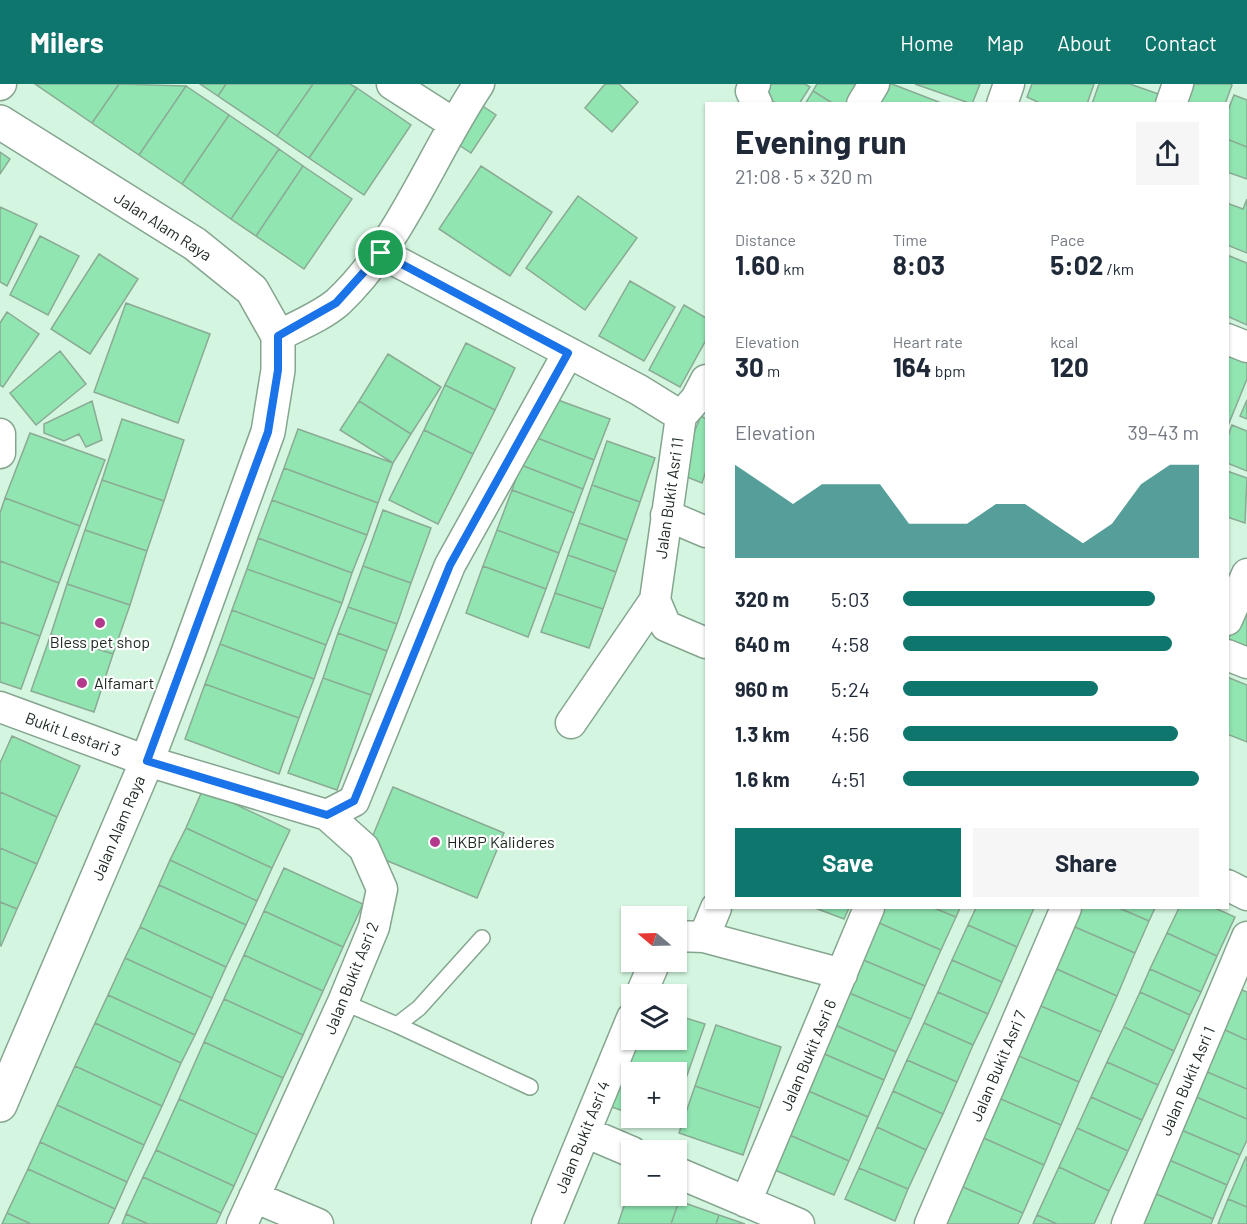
<!DOCTYPE html>
<meta charset="utf-8">
<style>
body{margin:0;font-family:Barlow,sans-serif;background:#f6f6f7;color:#1f2937;height:100vh;display:flex;flex-direction:column;font-size:22px;white-space:nowrap}
*{box-sizing:border-box;margin:0}
p{font-size:20px;color:#747a83}
.icon{flex:none;width:33px;height:33px;fill:none;stroke:currentColor;stroke-width:2;stroke-linecap:round;stroke-linejoin:round}
.map{position:relative;flex:1;overflow:hidden}
.sheet{position:absolute;left:705px;top:18px;width:524px;height:807px;display:flex;flex-direction:column;background:#fff;border-radius:0px;box-shadow:0 2px 4px #0004}
.sheet>*{flex:none}
.needle{width:39px;rotate:289deg}
.tools{position:absolute;left:621px;top:822px;display:grid;gap:12px}
.tools a{display:grid;place-items:center;width:66px;height:66px;border-radius:0px;background:#fff;box-shadow:0 2px 4px #0004;font-size:30px}
.pin{position:absolute;display:grid;place-items:center;width:51px;height:51px;color:#fff;margin:-26px;border:3px solid #fff;border-radius:50%;box-shadow:0 2px 6px #0007}
.round{display:grid;place-items:center;flex:none;width:63px;height:63px;border-radius:0px;background:#f6f6f7}
.summary{display:flex;align-items:center;justify-content:space-between;height:102px;padding:0 30px}
h1{font-size:33px;font-weight:700;line-height:45px}
.stats{display:grid;grid-template-columns:repeat(3,1fr);gap:9px;height:102px;padding:6px 30px}
.stats div{display:grid;align-content:center}
.stats b{font-size:26px;font-weight:700}
.stats small{font-size:16px;font-weight:400}
.stats p{font-size:16px}
.chart{height:168px;padding:12px 30px}
.chart p{display:flex;justify-content:space-between}
.chart svg{width:100%;height:108px;margin-top:6px;fill:#0f766e;opacity:.7}
.cta{display:flex;gap:12px;margin-top:auto;padding:12px 30px}
.cta a{flex:1;height:69px;border-radius:0px;background:#0f766e;color:#fff;font-size:24px;font-weight:700;line-height:69px;text-align:center}
.cta a+a{background:#f6f6f7;color:#1f2937}
ul{padding:0 30px;list-style:none;font-size:20px}
li{display:grid;grid-template-columns:96px 72px 1fr;align-items:center;height:45px}
li i{height:15px;border-radius:8px;background:#0f766e}
header{display:flex;align-items:center;gap:36px;box-sizing:border-box;height:84px;padding:0 30px;background:#0f766e;color:#fff}
header strong{font-size:28px}
nav{display:flex;gap:33px;margin-inline-start:auto;font-size:21px}
.map>svg:first-child{display:block}
.building{fill:#91e5b1;stroke:#8aaa94;stroke-width:1.5}
.lines{fill:none;stroke-linecap:round;stroke-linejoin:round}
.lane-casing{stroke:#85a58f;stroke-width:18}
.street-casing{stroke:#85a58f;stroke-width:33}
.secondary-casing{stroke:#85a58f;stroke-width:36}
.lane{stroke:#fff;stroke-width:15}
.street{stroke:#fff;stroke-width:30}
.secondary{stroke:#fff;stroke-width:33}
.route-casing{stroke:#fff;stroke-width:12}
.route{stroke:#1a73e8;stroke-width:8}
.poi-dot{fill:#b2398c;stroke:#fff;stroke-width:2}
.labels{text-anchor:middle;stroke-width:4.5;stroke-linejoin:round;paint-order:stroke}
.street-label{font-size:16px;fill:#1b271f;stroke:#fff}
.poi-label{font-size:16px;fill:#1b271f;stroke:#fff;text-anchor:start}
</style>
<header>
<strong>Milers</strong>
<nav><a>Home</a><a>Map</a><a>About</a><a>Contact</a></nav>
</header>
<div class="map">
<svg width="1247" height="1140" viewBox="0 0 1247 1140">
<rect width="100%" height="100%" fill="#d4f6e0"/>
<path class="building" d="M35 0H119L92 39Z
M119 0 186 2 139 71 92 39Z
M200 0H226L218 12Z
M226 0H313L277 52 218 12Z
M313 0H350L357 4 309 74 277 52Z
M605 0H619L638 18 612 48 585 24Z
M757 0H805L810 3 799 20H777L754 4Z
M817 0H870L859 20H834L813 7Z
M879 0H892L944 20H872Z
M915 0H980L972 20Z
M1032 0H1094L1087 20H1042L1027 13Z
M1099 0H1130L1167 13 1165 20H1092Z
M1184 0H1230L1232 1 1225 20H1177Z
M186 2 229 31 182 100 139 71Z
M357 4 411 41 364 111 309 74Z
M813 7 834 20H805Z
M1234 11 1247 16V63L1227 55V29Z
M475 17 496 31 471 69 450 55Z
M229 31 279 65 231 135 182 100Z
M1227 55 1247 63V95L1227 88Z
M279 65 303 82 256 152 231 135Z
M0 68 10 75 0 90Z
M303 82 352 115 304 185 256 152Z
M481 82 552 128 510 192 439 145Z
M578 112 637 154 585 226 526 184Z
M1247 115V169L1227 161V119L1243 125Z
M0 123 37 140 7 202 0 198Z
M40 152 79 172 48 231 10 211Z
M99 170 138 195 90 270 51 245Z
M1227 171 1247 179V241L1227 232Z
M630 197 675 223 644 277 599 252Z
M126 219 210 250 178 339 94 308Z
M684 221 706 234V256L680 303 649 286Z
M7 228 39 250 3 303 0 301V239Z
M1227 258 1247 266V295L1227 344Z
M466 259 515 284 495 326 445 301Z
M60 267 86 300 36 341 10 309Z
M388 270 441 303 411 350 359 317Z
M445 301 495 326 473 370 424 346Z
M547 312 610 335 594 376 532 352Z
M1247 316V335L1240 332Z
M92 317 102 356 86 363 79 350 64 357 44 349V340Z
M359 317 411 350 393 379 340 346Z
M701 332 706 335V387L702 399 677 389Z
M122 335 184 356 164 417 102 396Z
M1232 341 1247 347V387L1227 379V355Z
M298 345 393 379 378 419 284 384Z
M424 346 473 370 438 440 389 416Z
M30 349 105 376 80 442 5 414Z
M532 352 594 376 583 405 521 381Z
M607 357 655 374 640 418 592 401Z
M521 381 583 405 574 429 512 406Z
M284 384 378 419 367 451 272 416Z
M1227 387 1247 394 1245 439 1227 433Z
M102 396 164 417 147 467 85 446Z
M592 401 640 418 627 456 579 439Z
M512 406 574 429 559 469 497 446Z
M5 414 80 442 59 499 0 477V429Z
M272 416 367 451 352 489 258 454Z
M383 426 431 444 411 499 363 482Z
M579 439 627 456 616 488 568 471Z
M85 446 147 467 130 521 67 500Z
M497 446 559 469 546 505 483 482Z
M258 454 352 489 342 519 247 485Z
M568 471 616 488 603 525 555 509Z
M0 477 59 499 40 552 0 538Z
M363 482 411 499 397 540 348 523Z
M483 482 546 505 528 553 466 529Z
M247 485 342 519 326 561 232 526Z
M67 500 130 521 113 570 51 550Z
M1247 504V566L1227 559Z
M555 509 603 525 589 564 541 548Z
M348 523 397 540 387 567 338 549Z
M232 526 326 561 314 595 220 560Z
M0 538 40 552 21 605 0 598Z
M338 549 387 567 371 611 323 594Z
M51 550 113 570 94 628 31 607Z
M220 560 314 595 299 634 205 600Z
M1227 593 1247 601V658L1227 650Z
M323 594 371 611 337 706 288 689Z
M205 600 299 634 279 690 185 655Z
M12 652 80 682 57 733 0 708V679Z
M393 703 504 749 477 814 366 768Z
M203 705 290 746 272 784 186 744Z
M0 708 57 733 37 780 0 764Z
M186 744 272 784 257 817 170 776Z
M0 764 37 780 17 825 0 818Z
M170 776 257 817 246 841 159 801Z
M284 784 363 820 343 863 264 827Z
M159 801 246 841 226 883 140 843Z
M0 818 17 825 1 862 0 861Z
M815 824H849L844 835Z
M884 824H934L956 833 941 866 877 838Z
M934 824H960L956 833Z
M976 824H1034L1017 863 968 841Z
M1075 824H1119L1149 837 1135 869 1068 840Z
M1119 824H1155L1149 837Z
M1179 824H1215L1235 833 1217 872 1167 849Z
M264 827 343 863 323 907 244 871Z
M877 838 941 866 925 902 861 875Z
M1068 840 1135 869 1117 912 1050 882Z
M968 841 1017 863 1002 898 952 876Z
M140 843 226 883 212 914 125 874Z
M1167 849 1217 872 1201 908 1150 885Z
M244 871 323 907 303 951 224 915Z
M125 874 212 914 195 951 108 911Z
M861 875 925 902 911 935 847 908Z
M952 876 1002 898 988 930 938 908Z
M1050 882 1117 912 1101 948 1034 919Z
M1150 885 1201 908 1190 931 1140 908Z
M1240 905 1247 908V956L1223 945Z
M847 908 911 935 896 968 833 940Z
M938 908 988 930 973 961 924 939Z
M1140 908 1190 931 1174 967 1124 943Z
M108 911 195 951 181 979 95 939Z
M224 915 303 951 283 994 204 958Z
M1034 919 1101 948 1079 998 1012 969Z
M676 931 705 940 684 1000 676 997V988H651L621 978 632 956H676Z
M95 939 181 979 162 1022 75 982Z
M924 939 973 961 957 998 907 976Z
M833 940 896 968 884 996 820 968Z
M716 941 781 963 760 1024 695 1002Z
M1124 943 1174 967 1158 1001 1107 978Z
M1223 945 1247 956V1005L1205 987Z
M204 958 283 994 257 1051 179 1015Z
M820 968 884 996 868 1033 804 1005Z
M1012 969 1079 998 1061 1041 994 1012Z
M907 976 957 998 943 1030 893 1007Z
M621 978 651 988H632V1030L606 1021Z
M1107 978 1158 1001 1142 1036 1091 1013Z
M75 982 162 1022 144 1061 57 1021Z
M1205 987 1247 1005V1035L1194 1012Z
M676 997 684 1000 676 1022Z
M695 1002 760 1024 743 1071 679 1049Z
M804 1005 868 1033 849 1077 785 1049Z
M893 1007 943 1030 926 1066 877 1043Z
M994 1012 1061 1041 1044 1081 977 1051Z
M1194 1012 1247 1035V1056L1240 1071 1179 1045Z
M1091 1013 1142 1036 1128 1067 1077 1044Z
M179 1015 257 1051 234 1102 156 1066Z
M57 1021 144 1061 127 1098 40 1058Z
M643 1034H673L669 1043Z
M877 1043 926 1066 908 1105 859 1084Z
M1077 1044 1128 1067 1109 1107 1059 1083Z
M1179 1045 1240 1071 1227 1101 1167 1075Z
M785 1049 849 1077 834 1111 770 1084Z
M977 1051 1044 1081 1023 1129 956 1100Z
M40 1058 127 1098 115 1125 28 1085Z
M156 1066 234 1102 221 1129 143 1093Z
M1246 1073H1247V1123L1228 1115Z
M1167 1075 1227 1101 1213 1135 1152 1108Z
M1059 1083 1109 1107 1094 1140H1057L1037 1131Z
M859 1084 908 1105 895 1137 845 1115Z
M28 1085 115 1125 108 1140H31L7 1129Z
M143 1093 221 1129 216 1140H148L126 1130Z
M956 1100 1023 1129 1018 1140H938Z
M631 1101 632 1112H662L679 1117 671 1140H618Z
M1152 1108 1213 1135 1211 1140H1139Z
M1228 1115 1247 1123V1140H1218Z
M679 1117 719 1131 716 1140H671Z
M7 1129 31 1140H2Z
M126 1130 148 1140H122Z
M719 1131 745 1140H716Z
M1037 1131 1057 1140H1033Z"/>
<g class="lines">
<defs>
<path id="lane" d="M343 918 397 941 419 924 482 854
M397 941 530 1003"/>
<path id="street" d="M392 0 453 39
M755 0 751 7 757 20
M0 1 1 0
M862 20 874 0
M1002 20 1009 0
M1171 20 1178 0
M381 169 639 306 681 332
M278 252C297 242 322 232 338 218 400 160 432 70 479 0
M1227 255 1247 263
M681 332 655 516 666 542 706 559
M681 332 696 315 706 296
M0 350V369
M666 431 706 448
M1227 536 1247 490
M1227 571 1247 579
M0 623 147 677 327 731 364 764 382 805 374 843 343 918 242 1140
M571 639 655 516
M327 731 354 717 450 481 568 269
M1227 801 1247 811
M676 852 704 853 842 890
M704 853 716 824
M641 910 655 878
M585 1048 632 1068
M676 1088 799 1140
M254 1113 318 1140
M746 1118 869 824
M547 1140 632 934
M930 1140 1066 824
M1127 1140 1247 853"/>
<path id="secondary" d="M0 38 195 160 252 206 278 252V286L268 348 188 569 147 677 0 1021"/>
</defs>
<use href="#lane" class="lane-casing"/>
<use href="#street" class="street-casing"/>
<use href="#secondary" class="secondary-casing"/>
<use href="#lane" class="lane"/>
<use href="#street" class="street"/>
<use href="#secondary" class="secondary"/>
</g>
<g class="lines">
<defs>
<path id="route" d="M381 169 568 269 450 481 354 717 327 731 147 677 268 348 278 286V252L336 219Z"/>
</defs>
<use href="#route" class="route-casing"/>
<use href="#route" class="route"/>
</g>
<g class="poi-dot">
<circle cx="100" cy="539" r="6"/>
<circle cx="82" cy="599" r="6"/>
<circle cx="435" cy="758" r="6"/>
</g>
<g class="labels">
<g class="street-label">
<text transform="translate(163 142) rotate(33)" y="6">Jalan Alam Raya</text>
<text transform="translate(669 414) rotate(-82)" y="6">Jalan Bukit Asri 11</text>
<text transform="translate(73 650) rotate(20)" y="6">Bukit Lestari 3</text>
<text transform="translate(118 744) rotate(-67)" y="6">Jalan Alam Raya</text>
<text transform="translate(351 894) rotate(-68)" y="6">Jalan Bukit Asri 2</text>
<text transform="translate(808 971) rotate(-67)" y="6">Jalan Bukit Asri 6</text>
<text transform="translate(998 982) rotate(-67)" y="6">Jalan Bukit Asri 7</text>
<text transform="translate(1187 997) rotate(-67)" y="6">Jalan Bukit Asri 1</text>
<text transform="translate(582 1053) rotate(-68)" y="6">Jalan Bukit Asri 4</text>
</g>
<g class="poi-label">
<text x="100" y="564" text-anchor="middle">Bless pet shop</text>
<text x="94" y="605">Alfamart</text>
<text x="447" y="764">HKBP Kalideres</text>
</g>
</g>
</svg>
<div class="tools">
<a><svg class="needle" viewBox="-14 -14 28 28"><path d="M0-13l5 13h-10z" fill="#e53935"/><path d="M0 13l5-13h-10z" fill="#747a83"/></svg></a>
<a><svg class="icon" aria-label="layers" viewBox="0 0 24 24"><path d="M12 4l9 5-9 5-9-5zM3 14l9 5 9-5"/></svg></a>
<a>+</a>
<a>−</a>
</div>
<div class="pin" style="left:381px;top:169px;background:#1e9e55"><svg class="icon" aria-label="arrive" viewBox="0 0 24 24"><path d="M6 21V4h12l-3 4 3 4H6"/></svg></div>
<section class="sheet">
<div class="summary"><div><h1>Evening run</h1><p>21:08 · 5 × 320 m</p></div><a class="round"><svg class="icon" aria-label="share" viewBox="0 0 24 24"><path d="M12 15V3M7 8l5-5 5 5M5 13v7h14v-7"/></svg></a></div>
<div class="stats">
<div><p>Distance</p><b>1.60<small> km</small></b></div>
<div><p>Time</p><b>8:03</b></div>
<div><p>Pace</p><b>5:02<small> /km</small></b></div>
</div>
<div class="stats">
<div><p>Elevation</p><b>30<small> m</small></b></div>
<div><p>Heart rate</p><b>164<small> bpm</small></b></div>
<div><p>kcal</p><b>120</b></div>
</div>
<div class="chart"><p><span>Elevation</span>39–43 m</p>
<svg viewBox="0 0 160 44" preserveAspectRatio="none"><path d="M0 44V6L10 14L20 22L30 14L40 14L50 14L60 30L70 30L80 30L90 22L100 22L110 30L120 38L130 30L140 14L150 6L160 6V44z"/></svg>
</div>
<ul>
<li><b>320 m</b>5:03<i style="width:85%"></i></li>
<li><b>640 m</b>4:58<i style="width:91%"></i></li>
<li><b>960 m</b>5:24<i style="width:66%"></i></li>
<li><b>1.3 km</b>4:56<i style="width:93%"></i></li>
<li><b>1.6 km</b>4:51<i style="width:100%"></i></li>
</ul>
<div class="cta"><a>Save</a><a>Share</a></div>
</section>
</div>
